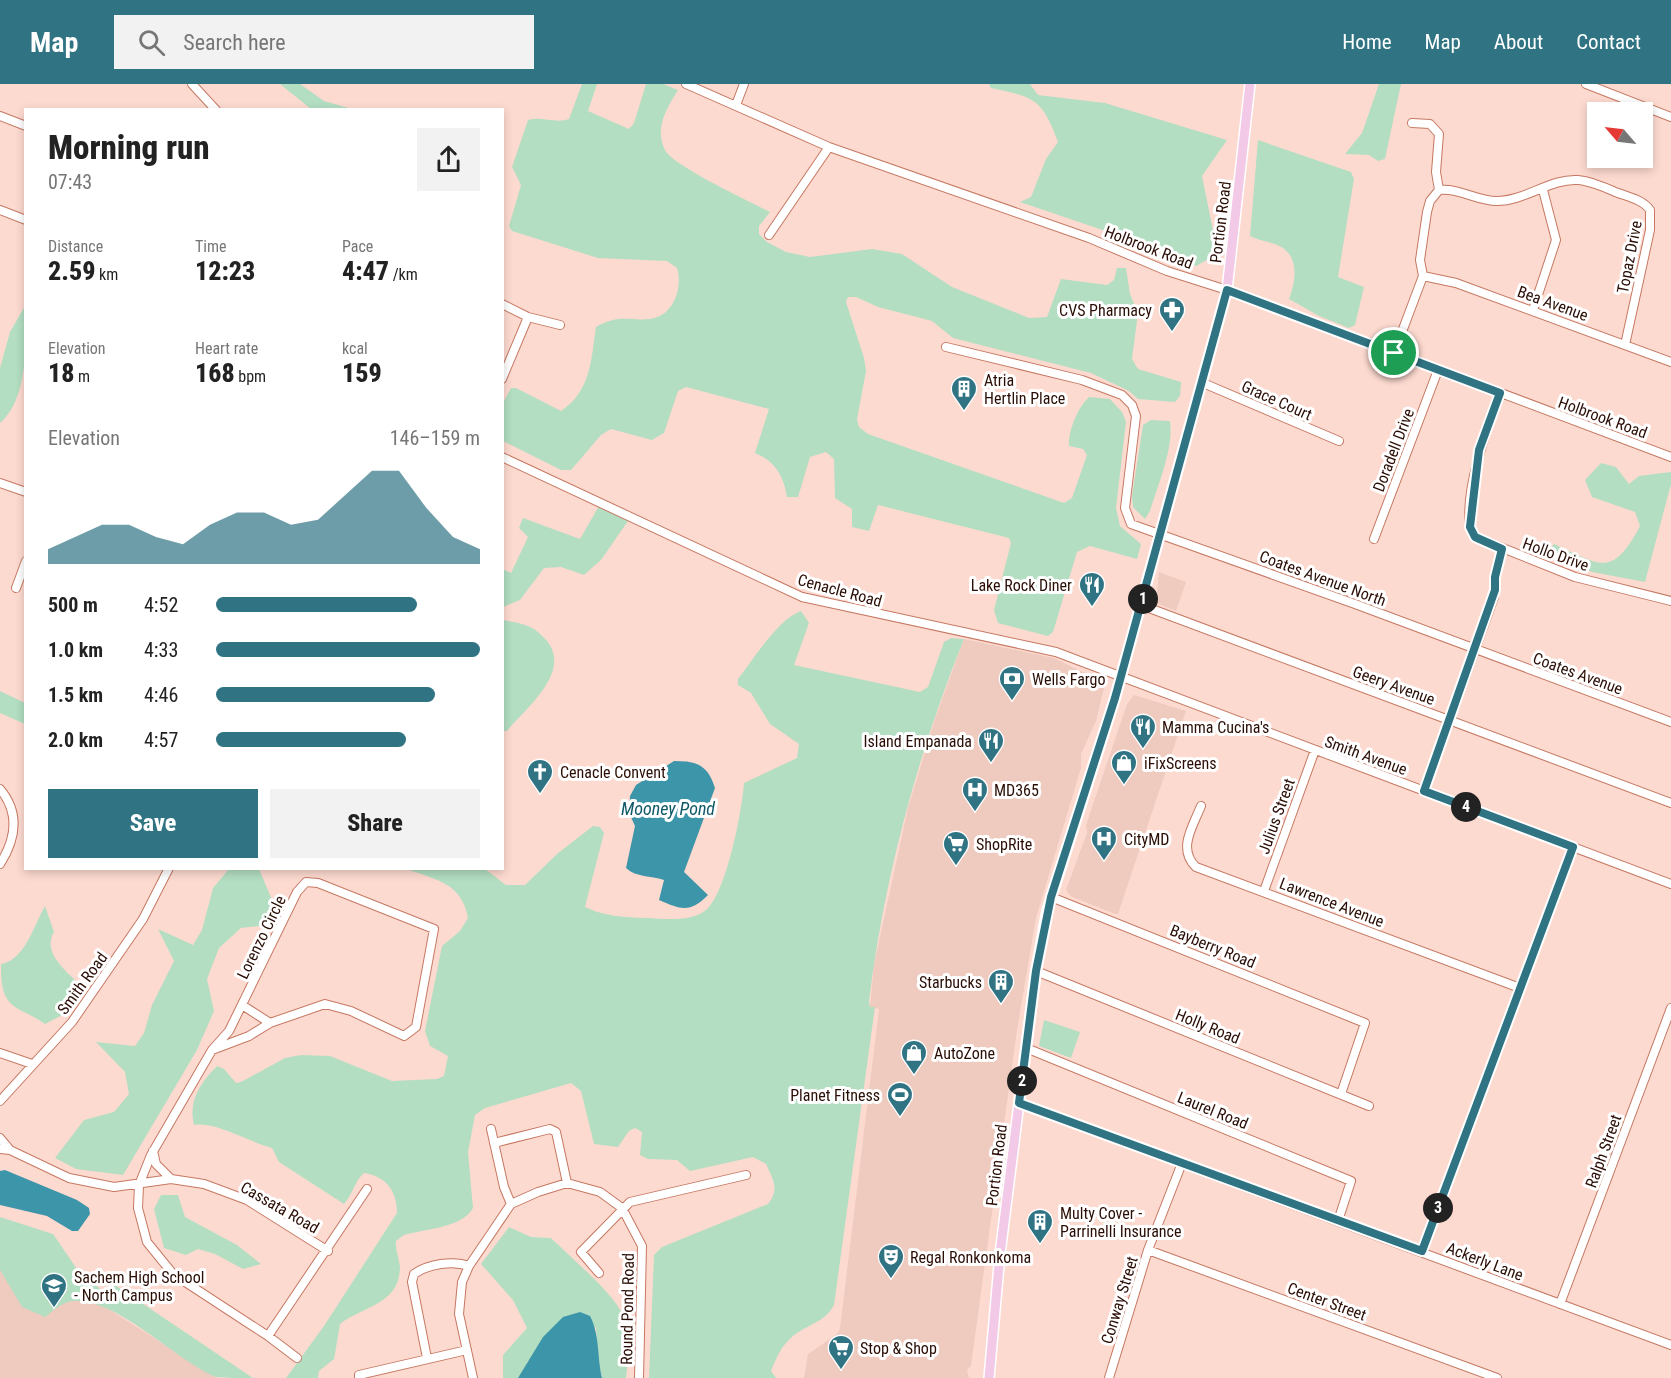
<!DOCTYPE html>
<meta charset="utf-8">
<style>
body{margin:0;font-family:"Roboto Condensed",sans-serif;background:#f2f2f2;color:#222;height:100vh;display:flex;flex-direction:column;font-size:22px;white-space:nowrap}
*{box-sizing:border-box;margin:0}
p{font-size:20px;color:#767676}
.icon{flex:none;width:33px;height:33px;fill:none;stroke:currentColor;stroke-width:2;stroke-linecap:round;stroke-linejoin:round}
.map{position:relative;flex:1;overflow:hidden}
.sheet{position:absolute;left:24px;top:24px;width:480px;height:762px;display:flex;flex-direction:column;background:#fff;border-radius:0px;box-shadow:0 3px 9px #0003}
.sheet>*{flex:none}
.needle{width:39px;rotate:298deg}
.controls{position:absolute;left:1587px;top:18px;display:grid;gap:12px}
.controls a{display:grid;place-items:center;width:66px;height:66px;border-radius:0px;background:#fff;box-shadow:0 3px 9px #0003;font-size:30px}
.pin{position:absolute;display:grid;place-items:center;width:51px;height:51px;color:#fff;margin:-26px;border:3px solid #fff;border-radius:50%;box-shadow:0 2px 6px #0007}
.km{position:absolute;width:30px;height:30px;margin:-15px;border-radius:50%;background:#222;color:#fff;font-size:16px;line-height:30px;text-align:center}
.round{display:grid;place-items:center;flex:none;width:63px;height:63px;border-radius:0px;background:#f2f2f2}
.overview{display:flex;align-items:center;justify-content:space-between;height:102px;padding:0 24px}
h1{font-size:33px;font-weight:800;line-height:45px}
.figures{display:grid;grid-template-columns:repeat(3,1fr);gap:9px;height:102px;padding:6px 24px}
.figures div{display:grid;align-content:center}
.figures b{font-size:26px;font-weight:800}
.figures small{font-size:16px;font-weight:400}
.figures p{font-size:16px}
.chart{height:168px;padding:12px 24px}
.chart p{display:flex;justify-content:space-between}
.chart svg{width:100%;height:108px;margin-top:6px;fill:#307484;opacity:.7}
.cta{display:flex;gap:12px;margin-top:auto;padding:12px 24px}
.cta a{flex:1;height:69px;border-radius:0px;background:#307484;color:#fff;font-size:24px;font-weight:800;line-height:69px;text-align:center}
.cta a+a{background:#f2f2f2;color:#222}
ul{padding:0 24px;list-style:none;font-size:20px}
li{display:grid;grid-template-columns:96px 72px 1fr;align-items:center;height:45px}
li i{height:15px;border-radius:8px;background:#307484}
header{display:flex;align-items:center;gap:36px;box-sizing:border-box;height:84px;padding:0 30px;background:#307484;color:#fff}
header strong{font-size:28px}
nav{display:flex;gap:33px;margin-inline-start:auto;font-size:21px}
.search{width:420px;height:54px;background:#f2f2f2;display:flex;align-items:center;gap:15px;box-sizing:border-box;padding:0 21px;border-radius:0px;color:#767676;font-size:22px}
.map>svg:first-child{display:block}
.built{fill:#efcabf}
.green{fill:#b3dec2}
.water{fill:#3d95aa}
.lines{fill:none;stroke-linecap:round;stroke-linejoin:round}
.minor-casing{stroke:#c67862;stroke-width:10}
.major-casing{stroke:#fff;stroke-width:12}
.minor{stroke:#fff;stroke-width:8}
.major{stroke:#f2c9e7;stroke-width:9}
.route-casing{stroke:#fff;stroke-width:12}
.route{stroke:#307484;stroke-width:8}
.labels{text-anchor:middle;stroke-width:6;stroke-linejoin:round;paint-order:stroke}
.street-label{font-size:16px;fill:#2a0d05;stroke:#fff}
.poi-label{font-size:16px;fill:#2a0d05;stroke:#fff;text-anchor:start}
.water-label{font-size:18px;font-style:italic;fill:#0e5867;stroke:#fff}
</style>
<header>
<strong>Map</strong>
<div class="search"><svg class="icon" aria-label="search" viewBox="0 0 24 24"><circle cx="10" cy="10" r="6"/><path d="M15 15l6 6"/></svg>Search here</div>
<nav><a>Home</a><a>Map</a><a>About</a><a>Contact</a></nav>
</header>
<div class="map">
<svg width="1671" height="1294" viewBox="0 0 1671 1294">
<rect width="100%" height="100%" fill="#fddad0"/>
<path class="built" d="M1159 488 1186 498 1176 527 1156 519Z
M964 555 1054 574 1099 596 1104 604 1096 637 1081 670V684L1036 834 1017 946 971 1282 967 1286 969 1294H804L808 1270 837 1250 840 1244 879 925 870 923 874 880 908 724 935 635Z
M1134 611 1186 627 1118 830H1115L1070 812 1066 806 1087 749 1086 741 1127 620Z
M0 1156 217 1294H0Z"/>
<path class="green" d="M280 0H300L324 17 352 25H311Z
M582 0H597L588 27 629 45 634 39 646 0H663L678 6C667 24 654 44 665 66 673 82 751 118 770 128L759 142V150L767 158 786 168 810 173 872 165 902 170 952 203 1029 234 1047 233 1061 195 1107 201 1114 196 1117 184H1126L1130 210 1138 229 1132 275 1138 285 1181 298 1180 312 1175 318 1138 315 1129 307 1091 289 953 254 932 237 878 223 856 213H848L846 218 864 274 866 287 857 335 859 343 868 350 1064 419 1072 414 1087 371 1083 365 1069 362C1068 347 1078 323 1089 313L1110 315 1122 328 1126 338 1116 424 1120 442 1141 460 1137 475 1090 462 1077 468 1053 548 1048 552 998 539 994 526 1011 459 1009 454 878 421 869 447 852 443V425L835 414 834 375 826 368 810 373 798 413H787C784 393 775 377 755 369L769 325 686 303 678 307 664 349 652 356 611 345 601 351 571 386H561L503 357V319L511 304H516L561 327C591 307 591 276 596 243 620 230 627 237 650 235 674 232 683 203 677 184L667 177 598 174 512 147 509 142 521 101 512 83 528 36C542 32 556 40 569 35Z
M989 0H1030L1038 11 1105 19 1227 56 1202 92 1215 156 1212 173 1196 182 1132 156 1020 118 1031 113 1046 75 1058 58C1042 14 1034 13 991 4Z
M1379 0H1401L1385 75 1378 77 1369 71 1345 70 1362 49Z
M1258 56 1351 88 1354 95 1338 193 1364 203 1355 241 1349 244 1319 232 1289 215C1296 197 1300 170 1277 161 1268 157 1259 157 1250 152Z
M25 222C26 257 29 314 0 339V284L10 248Z
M1151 336 1170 337C1174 364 1158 401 1150 427L1145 435 1133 423 1132 412 1143 341Z
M1601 379 1616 383 1629 400 1639 392 1671 388V400L1645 498 1592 488 1546 470 1554 460C1600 481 1612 495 1640 442L1635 428 1592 413 1585 396Z
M599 422 628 437 601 476 584 491 561 483 544 484 520 516 503 523 502 485 511 489 528 453 519 444 523 434 580 455Z
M801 527 809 539 794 581 920 608 928 603 944 558 951 554 964 555C918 669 884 794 869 917L870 923H875L834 1221C824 1240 805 1240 790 1255 780 1264 776 1275 771 1287L776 1294H649L654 1171 662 1163 768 1120C780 1105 773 1096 766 1080L753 1073 690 1087 677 1076 648 1075 640 1071 642 1048 635 1044 629 1047 618 1063 594 1060 581 1007 571 999 485 1024 475 1031 468 1068 473 1124C462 1144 425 1145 404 1151L396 1157C395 1167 400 1175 400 1185 398 1221 363 1222 340 1240L334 1275 319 1287 318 1294H286L324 1242 397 1129C397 1107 386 1092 364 1089 354 1098 353 1110 344 1120L279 1078 272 1064C249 1058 215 1037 194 1041 188 1017 200 999 217 982L224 985 236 999 241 998 285 974 301 971 330 972 392 997 437 995 444 992 448 972 430 962 425 947 442 862 460 847 468 834C462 799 436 796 407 785H485L506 801H525L557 770 593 742 600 743 604 749 585 823C607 833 623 833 648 834 664 835 692 838 706 826 727 808 742 726 744 699L797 674 799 660 770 640 751 609 738 601V595C753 576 778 535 801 527Z
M502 536C522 539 534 541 547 557 572 588 526 624 507 647H503Z
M0 607 25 619V640L0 629Z
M229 785H259L275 823 267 841 241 844 219 864 207 895 214 927 197 966 123 1091 76 1085 55 1074 84 1036 114 1028 129 1010 125 988 96 958 135 962 144 949 152 921 174 877 158 845 193 861 202 846 213 804Z
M45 822 54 848C41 870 69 889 83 904L68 928 45 940C17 920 0 928 1 880 25 876 34 841 45 822Z
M1044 936 1080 948 1071 974 1039 962Z
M161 1111H178L185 1133 237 1161 261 1180 243 1185 215 1170 198 1165 186 1171 164 1164 154 1125Z
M0 1133 53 1150 77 1185 106 1210 115 1201 253 1294C242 1294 225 1294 216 1293 175 1276 118 1214 73 1217 62 1218 53 1227 45 1233L22 1223 0 1186Z
M509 1143 531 1153 551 1154C570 1173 615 1210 624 1233 629 1246 628 1280 626 1294H602L598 1275 596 1243 528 1277 523 1290 518 1294H503V1271L527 1244 513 1216 481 1180Z"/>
<path class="water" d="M674 677C697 677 708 681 715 704L684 788 708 811C690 829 682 826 659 816L664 796C650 791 637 794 626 784L635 742 629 729 630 712 636 701Z
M5 1086 77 1116 89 1124 90 1130 78 1147H72L47 1132 0 1121V1087Z
M580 1228 590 1232C600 1251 597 1273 602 1294H518L543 1253 563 1233Z"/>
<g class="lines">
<defs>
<path id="minor" d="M192 0 216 26
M686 0 829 63 1089 154 1167 187 1227 206 1671 373
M1586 0 1671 33
M736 21 744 0
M0 32 26 42
M1412 39 1430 40 1439 50 1436 88 1439 106
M0 126 26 136
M769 151 829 63
M1423 192 1456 199 1671 278
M502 220 528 233 560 241
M1533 226 1556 156 1543 106
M946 263 1082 296 1122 311 1132 321 1136 332 1125 424 1131 440 1355 520 1671 638
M1394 269 1423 192 1420 176 1427 128 1430 117 1439 106C1460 104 1477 117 1497 117 1525 117 1551 94 1578 96 1591 97 1606 104 1618 109 1629 113 1643 116 1650 126V146L1625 261
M502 295 528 233
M1203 299 1339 357
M1500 309C1489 338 1456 427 1475 453L1575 493 1671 517
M502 373 802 513 1056 568 1671 800
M0 399 26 408
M1374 455 1438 286
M16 504 26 477
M1141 521 1671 719
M0 705C20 729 16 755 0 780
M1424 707 1494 513 1495 493 1502 465
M1201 722C1193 742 1177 765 1196 783L1520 904
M1264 807 1315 666
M1051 813 1365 939 1341 1010
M1036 887 1369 1022
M242 921 270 939
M1026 964 1351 1097 1338 1137
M212 966 229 947 297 808 306 798 318 799 434 845 416 943 404 952 351 927 325 920 270 939 249 952 212 966 151 1071 139 1101 138 1124 147 1158 173 1190 268 1252 297 1274
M0 969 32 980
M0 1017 72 938 143 835 169 784
M1019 1019 1671 1261
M491 1045 504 1103 511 1120
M0 1054 10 1066
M494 1059 550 1045 556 1048 567 1099
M0 1065 10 1066 69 1094 114 1103 171 1095 204 1100 247 1116 328 1167
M153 1067 156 1080 171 1095
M1148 1166 1497 1294
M1422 1167 1573 763
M599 1189 581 1168 630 1118 746 1091
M1560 1220 1671 924
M268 1252 367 1105
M427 1274 412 1198 414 1190C428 1180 453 1176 469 1182
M359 1294V1291L467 1266
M473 1294 459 1230 462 1198 469 1182 511 1120 538 1108 567 1099 600 1108 622 1124 642 1162 639 1294
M1109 1294 1148 1166 1182 1079"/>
<path id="major" d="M989 1294 1000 1170 1019 1019 1036 887 1047 827 1115 614 1227 206 1250 0"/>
</defs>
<use href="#minor" class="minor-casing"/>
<use href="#major" class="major-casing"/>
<use href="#minor" class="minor"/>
<use href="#major" class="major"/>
</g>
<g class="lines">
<defs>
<path id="route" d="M1227 206 1500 309 1479 366 1470 443 1475 453 1502 465 1495 493V506L1424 707 1573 763 1422 1167 1019 1019 1036 887 1051 813 1115 614Z"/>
</defs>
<use href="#route" class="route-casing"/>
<use href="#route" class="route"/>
</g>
<defs>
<symbol id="pharmacy-pin" viewBox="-11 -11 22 30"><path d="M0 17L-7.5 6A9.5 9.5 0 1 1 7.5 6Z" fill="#307484" stroke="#fff"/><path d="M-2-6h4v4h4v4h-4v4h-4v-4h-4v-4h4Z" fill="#fff"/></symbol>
<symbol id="building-pin" viewBox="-11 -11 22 30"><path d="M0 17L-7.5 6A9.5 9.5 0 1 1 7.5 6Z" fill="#307484" stroke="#fff"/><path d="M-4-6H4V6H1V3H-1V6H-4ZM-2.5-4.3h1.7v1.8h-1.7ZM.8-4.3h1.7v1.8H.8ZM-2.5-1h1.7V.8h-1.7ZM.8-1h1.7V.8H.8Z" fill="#fff"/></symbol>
<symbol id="restaurant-pin" viewBox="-11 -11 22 30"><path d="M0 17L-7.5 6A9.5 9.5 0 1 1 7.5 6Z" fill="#307484" stroke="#fff"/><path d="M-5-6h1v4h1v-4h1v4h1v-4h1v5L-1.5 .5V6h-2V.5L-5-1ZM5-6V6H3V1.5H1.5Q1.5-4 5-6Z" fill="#fff"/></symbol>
<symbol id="bank-pin" viewBox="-11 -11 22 30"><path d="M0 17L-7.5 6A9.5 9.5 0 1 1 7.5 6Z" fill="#307484" stroke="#fff"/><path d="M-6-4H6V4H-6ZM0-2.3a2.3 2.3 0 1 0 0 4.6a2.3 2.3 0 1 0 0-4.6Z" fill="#fff"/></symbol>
<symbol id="shop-pin" viewBox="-11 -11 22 30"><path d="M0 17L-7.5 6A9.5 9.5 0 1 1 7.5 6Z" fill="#307484" stroke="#fff"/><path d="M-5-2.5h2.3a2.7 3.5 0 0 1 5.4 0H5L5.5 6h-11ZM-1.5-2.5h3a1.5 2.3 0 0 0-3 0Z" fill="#fff"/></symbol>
<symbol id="church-pin" viewBox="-11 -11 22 30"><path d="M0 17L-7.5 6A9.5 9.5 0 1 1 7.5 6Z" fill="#307484" stroke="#fff"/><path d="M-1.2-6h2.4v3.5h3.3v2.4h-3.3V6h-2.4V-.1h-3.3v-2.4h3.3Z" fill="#fff"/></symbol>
<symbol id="hospital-pin" viewBox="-11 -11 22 30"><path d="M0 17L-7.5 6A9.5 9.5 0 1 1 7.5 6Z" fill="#307484" stroke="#fff"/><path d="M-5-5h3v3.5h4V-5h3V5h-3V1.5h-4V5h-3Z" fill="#fff"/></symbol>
<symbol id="supermarket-pin" viewBox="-11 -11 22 30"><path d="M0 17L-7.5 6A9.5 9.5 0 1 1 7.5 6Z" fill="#307484" stroke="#fff"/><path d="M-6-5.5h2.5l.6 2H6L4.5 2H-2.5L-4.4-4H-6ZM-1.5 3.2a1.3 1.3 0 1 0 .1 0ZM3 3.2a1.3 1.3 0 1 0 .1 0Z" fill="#fff"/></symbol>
<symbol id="stadium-pin" viewBox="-11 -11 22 30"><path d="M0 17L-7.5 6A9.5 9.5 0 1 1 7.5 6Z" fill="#307484" stroke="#fff"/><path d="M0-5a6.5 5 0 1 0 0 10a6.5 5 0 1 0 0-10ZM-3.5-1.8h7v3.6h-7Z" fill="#fff"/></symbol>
<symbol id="theatre-pin" viewBox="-11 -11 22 30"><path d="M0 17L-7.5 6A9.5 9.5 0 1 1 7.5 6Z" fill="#307484" stroke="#fff"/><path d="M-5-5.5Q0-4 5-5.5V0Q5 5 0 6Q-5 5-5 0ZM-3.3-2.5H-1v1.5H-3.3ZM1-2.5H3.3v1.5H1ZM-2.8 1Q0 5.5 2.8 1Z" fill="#fff"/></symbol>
<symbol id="school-pin" viewBox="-11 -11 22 30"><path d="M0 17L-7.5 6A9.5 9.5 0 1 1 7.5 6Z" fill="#307484" stroke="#fff"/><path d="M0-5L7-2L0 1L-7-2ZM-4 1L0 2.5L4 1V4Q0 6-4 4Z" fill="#fff"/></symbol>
</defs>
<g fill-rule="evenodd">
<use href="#pharmacy-pin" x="1157" y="211" width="30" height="40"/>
<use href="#building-pin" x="949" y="290" width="30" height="40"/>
<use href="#restaurant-pin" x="1077" y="486" width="30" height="40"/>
<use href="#bank-pin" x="997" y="580" width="30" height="40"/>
<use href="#restaurant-pin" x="1128" y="628" width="30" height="40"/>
<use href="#restaurant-pin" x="976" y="642" width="30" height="40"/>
<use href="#shop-pin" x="1109" y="664" width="30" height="40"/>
<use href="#church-pin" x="525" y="673" width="30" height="40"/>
<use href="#hospital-pin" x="960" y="691" width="30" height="40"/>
<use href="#hospital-pin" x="1089" y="740" width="30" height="40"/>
<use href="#supermarket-pin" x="941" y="745" width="30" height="40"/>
<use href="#building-pin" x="986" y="883" width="30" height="40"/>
<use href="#shop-pin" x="899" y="954" width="30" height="40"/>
<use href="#stadium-pin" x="885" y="996" width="30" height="40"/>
<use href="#building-pin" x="1025" y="1123" width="30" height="40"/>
<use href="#theatre-pin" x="876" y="1158" width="30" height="40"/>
<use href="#school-pin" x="39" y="1187" width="30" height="40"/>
<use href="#supermarket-pin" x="826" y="1249" width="30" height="40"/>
</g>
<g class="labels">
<g class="street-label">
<text transform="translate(1220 138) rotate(-83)" y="6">Portion Road</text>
<text transform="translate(1149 163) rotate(21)" y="6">Holbrook Road</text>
<text transform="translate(1629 173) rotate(-79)" y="6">Topaz Drive</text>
<text transform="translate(1553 219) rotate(20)" y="6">Bea Avenue</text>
<text transform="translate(1277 316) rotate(24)" y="6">Grace Court</text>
<text transform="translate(1603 333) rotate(20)" y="6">Holbrook Road</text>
<text transform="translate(1393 366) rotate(-69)" y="6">Doradell Drive</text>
<text transform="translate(1556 470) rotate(20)" y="6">Hollo Drive</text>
<text transform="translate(1323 494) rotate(20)" y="6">Coates Avenue North</text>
<text transform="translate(840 506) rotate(15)" y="6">Cenacle Road</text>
<text transform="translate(1578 589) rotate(20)" y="6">Coates Avenue</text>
<text transform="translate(1394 601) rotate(20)" y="6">Geery Avenue</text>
<text transform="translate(1366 671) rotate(20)" y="6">Smith Avenue</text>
<text transform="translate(1276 732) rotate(-70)" y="6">Julius Street</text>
<text transform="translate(1332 818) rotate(21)" y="6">Lawrence Avenue</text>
<text transform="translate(261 853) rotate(-64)" y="6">Lorenzo Circle</text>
<text transform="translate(1213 862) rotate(22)" y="6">Bayberry Road</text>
<text transform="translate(82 899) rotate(-54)" y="6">Smith Road</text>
<text transform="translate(1208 942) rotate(22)" y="6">Holly Road</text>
<text transform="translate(1213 1026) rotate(22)" y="6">Laurel Road</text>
<text transform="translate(1603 1067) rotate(-70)" y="6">Ralph Street</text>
<text transform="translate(996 1081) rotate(-83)" y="6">Portion Road</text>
<text transform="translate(280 1123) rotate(30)" y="6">Cassata Road</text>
<text transform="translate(1485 1177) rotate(21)" y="6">Ackerly Lane</text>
<text transform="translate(1119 1216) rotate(-73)" y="6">Conway Street</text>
<text transform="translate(1327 1217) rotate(20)" y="6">Center Street</text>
<text transform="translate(627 1225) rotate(-89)" y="6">Round Pond Road</text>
</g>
<g class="poi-label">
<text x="1152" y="232" text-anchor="end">CVS Pharmacy</text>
<text x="984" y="302">Atria<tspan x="984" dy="18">Hertlin Place</tspan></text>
<text x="1072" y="507" text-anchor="end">Lake Rock Diner</text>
<text x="1032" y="601">Wells Fargo</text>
<text x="1162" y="649">Mamma Cucina's</text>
<text x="972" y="663" text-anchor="end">Island Empanada</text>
<text x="1144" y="685">iFixScreens</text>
<text x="560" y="694">Cenacle Convent</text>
<text x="994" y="712">MD365</text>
<text x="1124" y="761">CityMD</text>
<text x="976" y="766">ShopRite</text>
<text x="982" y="904" text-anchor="end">Starbucks</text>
<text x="934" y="975">AutoZone</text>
<text x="880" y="1017" text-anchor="end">Planet Fitness</text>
<text x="1060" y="1135">Multy Cover -<tspan x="1060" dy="18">Parrinelli Insurance</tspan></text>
<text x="910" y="1179">Regal Ronkonkoma</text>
<text x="74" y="1199">Sachem High School<tspan x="74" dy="18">- North Campus</tspan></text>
<text x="860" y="1270">Stop &amp; Shop</text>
</g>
<g class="water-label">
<text x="668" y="731">Mooney Pond</text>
</g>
</g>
</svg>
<div class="controls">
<a><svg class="needle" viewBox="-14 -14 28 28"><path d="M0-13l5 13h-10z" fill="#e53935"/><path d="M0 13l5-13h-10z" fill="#767676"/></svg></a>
</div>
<div class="pin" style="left:1394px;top:269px;background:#1e9e55"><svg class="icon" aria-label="arrive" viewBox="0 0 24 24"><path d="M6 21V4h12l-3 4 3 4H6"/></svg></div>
<b class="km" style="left:1143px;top:515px">1</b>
<b class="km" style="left:1022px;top:997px">2</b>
<b class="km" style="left:1438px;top:1124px">3</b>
<b class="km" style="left:1466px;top:723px">4</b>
<section class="sheet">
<div class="overview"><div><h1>Morning run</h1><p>07:43</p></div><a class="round"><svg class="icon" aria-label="share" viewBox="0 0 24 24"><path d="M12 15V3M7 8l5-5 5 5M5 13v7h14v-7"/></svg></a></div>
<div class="figures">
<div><p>Distance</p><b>2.59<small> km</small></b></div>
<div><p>Time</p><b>12:23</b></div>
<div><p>Pace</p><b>4:47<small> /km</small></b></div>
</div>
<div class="figures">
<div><p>Elevation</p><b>18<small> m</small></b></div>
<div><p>Heart rate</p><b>168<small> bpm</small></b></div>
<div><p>kcal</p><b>159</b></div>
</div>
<div class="chart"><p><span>Elevation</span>146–159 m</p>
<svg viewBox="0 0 160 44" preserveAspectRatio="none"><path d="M0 44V38L10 33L20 28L30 28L40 33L50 36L60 28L70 23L80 23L90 28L100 26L110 16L120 6L130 6L140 21L150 33L160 38V44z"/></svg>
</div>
<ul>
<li><b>500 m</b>4:52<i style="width:76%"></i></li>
<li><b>1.0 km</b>4:33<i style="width:100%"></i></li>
<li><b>1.5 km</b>4:46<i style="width:83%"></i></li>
<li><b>2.0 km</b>4:57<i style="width:72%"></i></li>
</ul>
<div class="cta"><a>Save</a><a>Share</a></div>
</section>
</div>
